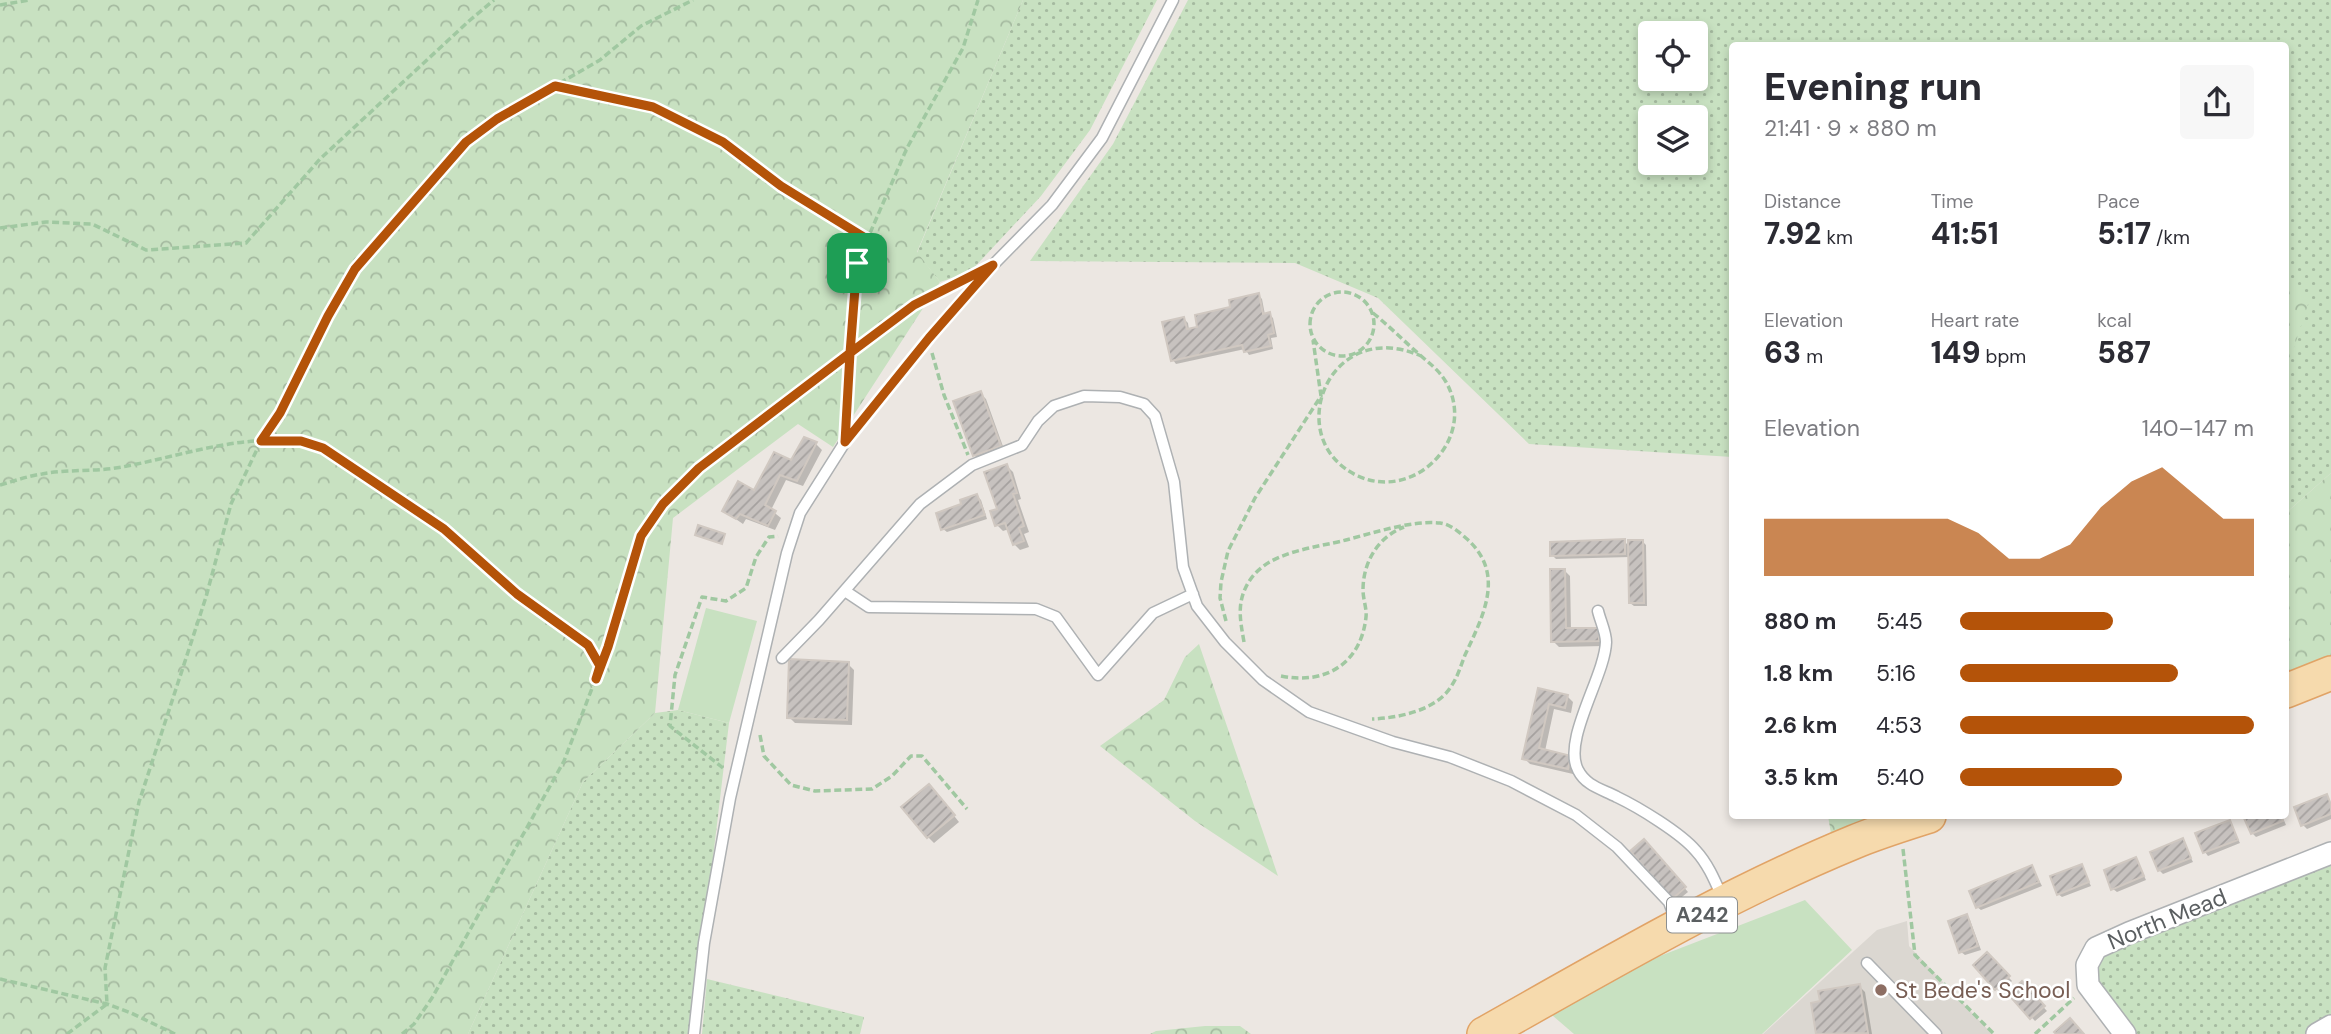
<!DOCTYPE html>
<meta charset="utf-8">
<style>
body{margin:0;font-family:"DM Sans",sans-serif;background:#f7f7f7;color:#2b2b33;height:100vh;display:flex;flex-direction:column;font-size:26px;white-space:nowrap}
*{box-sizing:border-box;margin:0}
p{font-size:23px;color:#7c7c81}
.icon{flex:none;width:38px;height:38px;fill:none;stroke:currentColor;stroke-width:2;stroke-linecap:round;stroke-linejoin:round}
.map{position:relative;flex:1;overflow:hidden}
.drawer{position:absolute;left:1729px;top:42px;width:560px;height:777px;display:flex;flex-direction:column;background:#fff;border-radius:7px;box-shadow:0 4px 10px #0003}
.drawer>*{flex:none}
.fabs{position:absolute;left:1638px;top:21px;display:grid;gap:14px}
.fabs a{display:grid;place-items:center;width:70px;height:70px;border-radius:7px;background:#fff;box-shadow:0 4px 10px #0003;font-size:35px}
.pin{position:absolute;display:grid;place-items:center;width:60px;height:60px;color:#fff;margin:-30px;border-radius:14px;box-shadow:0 4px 10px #0006}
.round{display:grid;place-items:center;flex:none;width:74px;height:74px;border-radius:7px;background:#f7f7f7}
.head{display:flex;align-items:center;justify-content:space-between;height:119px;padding:0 35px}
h1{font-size:38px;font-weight:800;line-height:52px}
.figures{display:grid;grid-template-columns:repeat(3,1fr);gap:10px;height:119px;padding:7px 35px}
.figures div{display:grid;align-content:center}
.figures b{font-size:30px;font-weight:800}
.figures small{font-size:19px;font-weight:400}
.figures p{font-size:19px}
.chart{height:196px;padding:14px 35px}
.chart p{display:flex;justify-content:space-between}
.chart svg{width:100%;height:126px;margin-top:7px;fill:#b45309;opacity:.7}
ul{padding:0 35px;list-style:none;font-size:23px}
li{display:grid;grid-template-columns:112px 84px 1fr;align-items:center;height:52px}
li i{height:18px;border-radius:9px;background:#b45309}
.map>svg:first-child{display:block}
.education{fill:#dbd7d1}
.grass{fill:url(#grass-dots);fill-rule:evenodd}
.forest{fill:url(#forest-crowns)}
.green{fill:#c8e1c1}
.shadow{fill:#0003}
.building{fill:url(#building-hatch);stroke:#d0c8c1;stroke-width:2}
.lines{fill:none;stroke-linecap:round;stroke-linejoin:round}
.service-casing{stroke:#aeb1b3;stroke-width:13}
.minor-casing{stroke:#aeb1b3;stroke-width:24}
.primary-casing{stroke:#e1a366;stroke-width:36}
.path{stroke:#a0c8a1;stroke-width:3.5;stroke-dasharray:7 3.5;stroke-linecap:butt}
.service{stroke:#fff;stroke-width:10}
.minor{stroke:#fff;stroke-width:21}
.primary{stroke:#f6daad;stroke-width:33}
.route-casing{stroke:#fff;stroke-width:14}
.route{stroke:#b45309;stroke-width:9}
.education-dot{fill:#8d6e63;stroke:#fff;stroke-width:2.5}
.labels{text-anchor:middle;stroke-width:5;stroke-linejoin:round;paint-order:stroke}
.shield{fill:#fff;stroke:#8c8f90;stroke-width:2}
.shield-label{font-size:21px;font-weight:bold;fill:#5b5f61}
.street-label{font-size:23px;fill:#5b5f61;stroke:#fff}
.education-label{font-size:23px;fill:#785e54;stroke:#fff;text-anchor:start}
</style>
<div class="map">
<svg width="2331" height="1034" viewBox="0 0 2331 1034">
<defs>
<pattern id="grass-dots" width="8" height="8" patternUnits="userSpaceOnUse" patternTransform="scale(1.75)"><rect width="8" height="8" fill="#c8e1c1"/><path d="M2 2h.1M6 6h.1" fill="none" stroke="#a5baa0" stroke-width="1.8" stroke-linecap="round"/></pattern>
<pattern id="forest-crowns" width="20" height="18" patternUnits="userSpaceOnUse" patternTransform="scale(1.75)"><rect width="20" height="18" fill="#c8e1c1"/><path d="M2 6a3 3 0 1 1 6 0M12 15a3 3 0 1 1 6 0" fill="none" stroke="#a5baa0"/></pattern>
<pattern id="building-hatch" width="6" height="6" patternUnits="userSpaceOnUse" patternTransform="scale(1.75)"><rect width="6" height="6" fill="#c7c2bf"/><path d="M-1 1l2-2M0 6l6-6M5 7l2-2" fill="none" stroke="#a5a19f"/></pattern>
</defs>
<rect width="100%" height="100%" fill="#ece7e2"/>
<path class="education" d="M1907 921 1909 946 1992 1034H1763L1877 930Z"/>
<path class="grass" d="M1023 0H1157L1090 130 1041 196 970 272 940 282 917 253Z
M1188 0H2331V473L2286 513V46H1732V457L1529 444 1378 298 1295 263 1030 261 1113 144ZM1650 33H1696V79H1650ZM1650 117H1696V163H1650Z
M678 710 729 723 692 1034H468L583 782 655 713Z
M2331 853V1026L2317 1034H2127L2088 985 2096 948Z
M707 979 864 1017 860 1034H702Z"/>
<path class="forest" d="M0 0H1023L917 252 940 282 833 447 798 424 673 518 655 713 583 782 468 1034H0Z
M2286 285 2311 295 2286 372Z
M2331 473V673L2286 691V513Z
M1199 644 1278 876 1195 821 1100 746 1164 700 1185 657Z
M1828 816H1929L1834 851Z
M1205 1026H1240L1251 1034H1150L1156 1031Z"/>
<path class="green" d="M706 608 757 621 729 723 678 710Z
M1805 900 1852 950 1762 1034H1574L1538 1003Z"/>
<path class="shadow" d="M1258 295 1262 299 1265 315 1269 314 1273 318 1277 337 1271 338 1273 349 1249 355 1245 349 1176 364 1173 360 1184 319 1188 323 1189 330 1200 328Z
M980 393 986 399 1005 452 980 461 974 455Z
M805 439 816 444 822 450 803 486 786 480 771 510 781 518 775 530 746 519 743 524 724 511 754 492 792 463Z
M1007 466 1013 472 1021 499 1018 500 1029 532 1024 534 1029 547 1020 550 1014 544 1009 529 1003 531 997 525Z
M977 496 981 500 987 519 947 532 943 529 963 505Z
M1624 541 1630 547 1642 541 1646 545 1647 606H1634L1630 603V557L1556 559 1552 555Z
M1564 570 1570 576 1571 630 1598 629 1604 635V646L1559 647 1553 641Z
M848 664 854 670 852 725 795 723 789 717Z
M1540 690 1567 696 1573 702 1571 713 1554 709 1545 751 1570 757 1576 763 1573 774 1530 764 1524 758Z
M935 792 959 822 934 843 928 837Z
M2326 796 2331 803V819L2307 829 2303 825Z
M2245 816H2282L2286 825 2256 837 2252 833Z
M2229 822 2240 843 2208 856 2205 852Z
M2182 840 2193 862 2163 874 2159 870Z
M1644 841 1688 892 1677 901 1633 851Z
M2136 859 2146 880 2117 892 2113 889Z
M2081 866 2091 886 2062 897 2058 894Z
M2032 867 2042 886 1981 910 1977 907Z
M1967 916 1970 920 1981 950 1965 955 1961 952Z
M1987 955 2012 981 2000 992 1975 966Z
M2022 984 2047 1011 2035 1021 2010 994Z
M1859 986 1865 992 1872 1034H1817L1813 1004Z"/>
<path class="building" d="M1259 293 1263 314 1270 312 1274 333 1268 335 1271 346 1244 352 1242 345 1171 361 1162 322 1184 317 1187 329 1197 327 1195 315 1230 307 1229 300Z
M981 391 1001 446 973 456 953 401Z
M804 437 817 442 797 481 780 475 765 505 776 511 768 526 740 514 736 519 722 511 738 481 754 490 774 452 791 460Z
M1007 464 1017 493 1013 494 1024 526 1019 528 1024 541 1013 545 1005 523 995 526 990 511 997 509 984 472Z
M977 494 985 515 941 530 936 513 961 504 960 500Z
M698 525 725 534 722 544 695 535Z
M1625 539V554L1550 556V542Z
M1628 540H1643L1644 603H1629Z
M1550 569H1565L1566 628H1599V641L1551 642Z
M789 659 849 662 847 720 787 718Z
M1538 688 1568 695 1565 708 1549 704 1539 748 1571 756 1568 769 1522 759Z
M929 784 955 815 927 838 901 807Z
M2327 794 2331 805V814L2301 826 2294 807Z
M2243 816H2281L2283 821 2251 834Z
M2230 820 2238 840 2203 853 2195 833Z
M2183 838 2191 858 2158 871 2150 852Z
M1644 839 1686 887 1672 899 1630 851Z
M2136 857 2144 876 2111 890 2104 870Z
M2082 864 2089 882 2057 895 2050 876Z
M2032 865 2039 882 1976 908 1969 891Z
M1967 914 1978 946 1959 953 1948 921Z
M1987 952 2010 976 1995 990 1973 965Z
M2022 981 2045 1006 2030 1019 2008 994Z
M1860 984 1868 1033 1816 1034 1811 1003 1820 1001 1818 991Z
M2070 1018 2084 1034H2056L2054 1032Z"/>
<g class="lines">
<defs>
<path id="service" d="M845 591 869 607 1036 609 1056 617 1098 675 1153 613 1193 594
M1598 611C1600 620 1606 632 1606 642 1605 676 1562 740 1578 770 1586 786 1602 789 1617 797 1638 807 1681 833 1696 851 1708 864 1715 881 1722 897
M782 658 819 620 920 504 972 465 1022 445 1038 421 1054 406 1084 396 1120 397 1144 404 1155 416 1174 482 1183 567 1197 606 1225 642 1263 680 1309 712 1393 742 1450 757 1511 781 1576 815 1617 847 1669 902 1676 921
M1867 963 1936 1034
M694 1034 704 943 730 798 787 553 800 513 845 442 929 338 993 265 1052 205 1102 138 1173 0"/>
<path id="minor" d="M2125 1034 2088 985 2087 965 2096 948 2129 933 2331 853
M2317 1034 2331 1026"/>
<path id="primary" d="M2286 691 2331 673
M1484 1034C1605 966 1725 895 1854 842 1878 832 1904 824 1929 816"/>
</defs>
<use href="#service" class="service-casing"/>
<use href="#minor" class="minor-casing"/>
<use href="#primary" class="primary-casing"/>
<path class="path" d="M0 5 30 0
M556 86 653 107 724 142 781 186 867 239
M0 228 46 222 92 224 146 250 246 243 320 159 469 21 494 0
M1310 324a32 32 0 1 1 64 0a32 32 0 1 1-64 0Z
M1373 313C1389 326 1404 341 1420 355 1430 364 1439 370 1446 382 1478 438 1415 502 1358 476 1280 440 1328 315 1421 356
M932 353 944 395 968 455
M846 419 857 263 907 148 963 48 978 0
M0 485C14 481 28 476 42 474 68 469 96 472 122 467 188 455 257 427 323 448L444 529 517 594 588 645 599 667
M1226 621 1220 598 1221 582 1228 551 1255 498 1321 396 1313 340
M1244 642C1240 619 1236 601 1250 580 1269 551 1315 548 1346 540 1373 533 1412 520 1440 523 1450 524 1459 532 1467 539 1506 574 1483 616 1465 655 1461 665 1458 676 1452 685 1438 710 1399 718 1372 719
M1281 676C1325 685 1361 664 1366 617 1367 609 1363 599 1363 590 1363 562 1378 537 1404 527
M760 735 764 756 791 785 815 791 872 789 892 776 911 756H922L967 809
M723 768 670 726 675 675 702 597 726 601 746 588 756 557 769 537 778 536
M1903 849 1915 955 1994 1034
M0 979 107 1004 131 1013 175 1034
M67 1034 107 1004 105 968 139 802 206 597 231 504 261 441 280 413 328 316 355 269 466 142 497 119 600 60 641 26 693 0
M402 1034 414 1024 432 998 564 761 608 647 641 536 663 504 700 468 879 331 914 305 960 281
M2035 1034 2074 998"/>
<use href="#service" class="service"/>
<use href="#minor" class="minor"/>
<use href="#primary" class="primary"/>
</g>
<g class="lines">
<defs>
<path id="route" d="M857 263 867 239 781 186 723 142 653 107 555 86 497 119 466 142 355 269 328 316 280 413 261 441H301L323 448 444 529 517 594 588 645 600 666 596 679 608 647 641 536 663 504 699 468 850 353 845 442 929 338 993 265 914 305 850 353 857 263"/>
</defs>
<use href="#route" class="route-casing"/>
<use href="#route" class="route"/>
</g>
<circle class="education-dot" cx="1881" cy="990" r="7"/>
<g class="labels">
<rect class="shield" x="1667" y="897.5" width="70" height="35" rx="5"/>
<g class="shield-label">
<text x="1702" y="922">A242</text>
</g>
<g class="street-label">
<text transform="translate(2167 919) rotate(-22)" y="8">North Mead</text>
</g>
<g class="education-label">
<text x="1895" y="998">St Bede's School</text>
</g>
</g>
</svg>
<div class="fabs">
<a><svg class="icon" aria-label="locate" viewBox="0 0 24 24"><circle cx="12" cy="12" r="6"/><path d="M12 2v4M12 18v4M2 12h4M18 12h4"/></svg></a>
<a><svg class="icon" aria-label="layers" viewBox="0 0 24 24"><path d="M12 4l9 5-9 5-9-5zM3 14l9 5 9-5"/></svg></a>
</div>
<div class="pin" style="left:857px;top:263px;background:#1e9e55"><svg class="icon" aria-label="arrive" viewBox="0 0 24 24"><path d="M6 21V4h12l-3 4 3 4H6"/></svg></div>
<section class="drawer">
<div class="head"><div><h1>Evening run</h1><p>21:41 · 9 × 880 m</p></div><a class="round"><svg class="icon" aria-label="share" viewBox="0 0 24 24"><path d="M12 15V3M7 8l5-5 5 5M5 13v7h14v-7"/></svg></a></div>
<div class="figures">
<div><p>Distance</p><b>7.92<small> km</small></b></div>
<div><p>Time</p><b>41:51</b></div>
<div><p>Pace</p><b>5:17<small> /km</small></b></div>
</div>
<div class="figures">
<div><p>Elevation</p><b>63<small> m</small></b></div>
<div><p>Heart rate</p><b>149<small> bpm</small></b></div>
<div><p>kcal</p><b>587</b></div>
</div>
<div class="chart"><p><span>Elevation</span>140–147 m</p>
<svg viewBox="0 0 160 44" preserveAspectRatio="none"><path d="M0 44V24L10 24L20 24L30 24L40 24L50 24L60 24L70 29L80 38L90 38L100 33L110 20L120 11L130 6L140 15L150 24L160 24V44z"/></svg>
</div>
<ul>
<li><b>880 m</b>5:45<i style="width:52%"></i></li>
<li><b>1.8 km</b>5:16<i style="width:74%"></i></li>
<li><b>2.6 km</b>4:53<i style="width:100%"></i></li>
<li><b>3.5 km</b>5:40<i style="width:55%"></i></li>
</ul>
</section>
</div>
